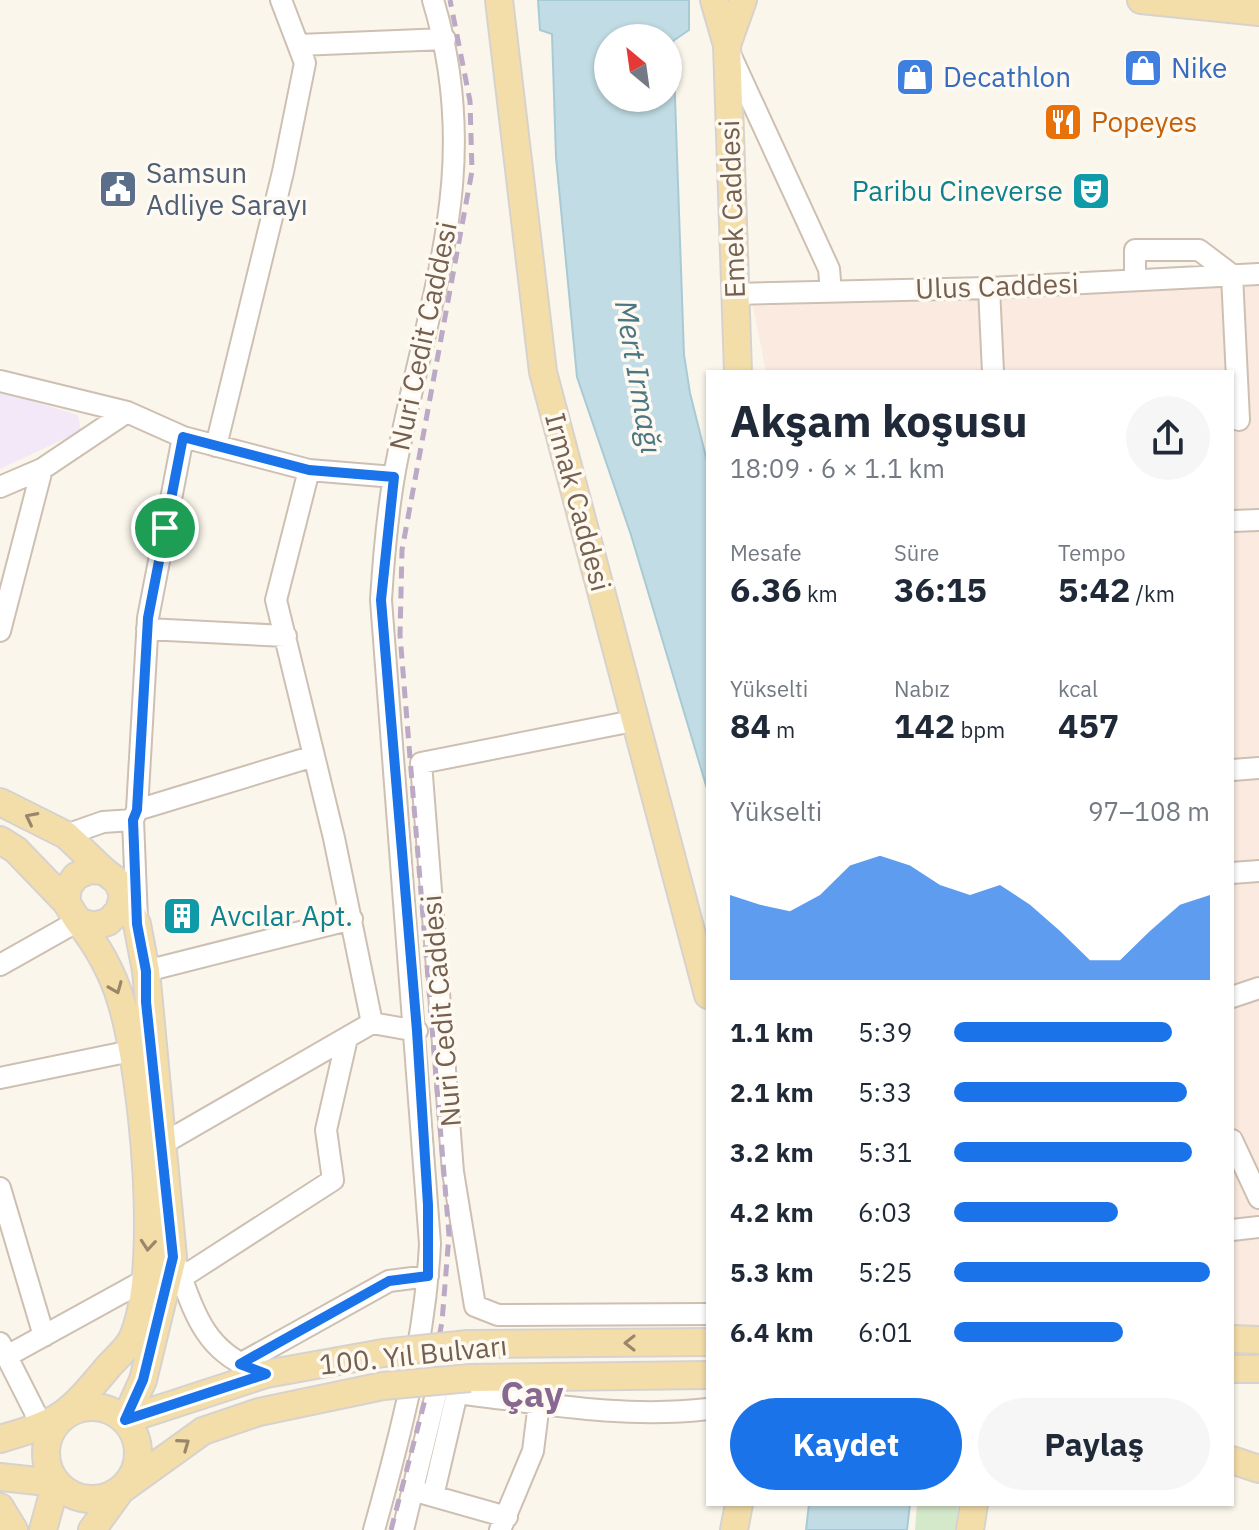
<!DOCTYPE html>
<html lang="tr">
<meta charset="utf-8">
<style>
body{margin:0;font-family:"IBM Plex Sans",sans-serif;background:#f6f6f7;color:#1f2937;height:100vh;display:flex;flex-direction:column;font-size:30px;white-space:nowrap}
*{box-sizing:border-box;margin:0}
p{font-size:26px;color:#747a83}
.icon{flex:none;width:44px;height:44px;fill:none;stroke:currentColor;stroke-width:2;stroke-linecap:round;stroke-linejoin:round}
.map{position:relative;flex:1;overflow:hidden}
.sheet{position:absolute;left:706px;top:370px;width:528px;height:1136px;display:flex;flex-direction:column;background:#fff;border-radius:0px;box-shadow:0 2px 6px #0004}
.sheet>*{flex:none}
.needle{width:52px;rotate:331deg}
.controls{position:absolute;left:594px;top:24px;display:grid;gap:16px}
.controls a{display:grid;place-items:center;width:88px;height:88px;border-radius:50%;background:#fff;box-shadow:0 2px 6px #0004;font-size:40px}
.pin{position:absolute;display:grid;place-items:center;width:68px;height:68px;color:#fff;margin:-34px;border:4px solid #fff;border-radius:50%;box-shadow:0 2px 8px #0007}
.round{display:grid;place-items:center;flex:none;width:84px;height:84px;border-radius:42px;background:#f6f6f7}
.overview{display:flex;align-items:center;justify-content:space-between;height:136px;padding:0 24px}
h1{font-size:44px;font-weight:700;line-height:60px}
.stats{display:grid;grid-template-columns:repeat(3,1fr);gap:12px;height:136px;padding:8px 24px}
.stats div{display:grid;align-content:center}
.stats b{font-size:34px;font-weight:700}
.stats small{font-size:22px;font-weight:400}
.stats p{font-size:22px}
.chart{height:224px;padding:16px 24px}
.chart p{display:flex;justify-content:space-between}
.chart svg{width:100%;height:144px;margin-top:8px;fill:#1a73e8;opacity:.7}
.button{display:flex;gap:16px;margin-top:auto;padding:16px 24px}
.button a{flex:1;height:92px;border-radius:48px;background:#1a73e8;color:#fff;font-size:32px;font-weight:700;line-height:92px;text-align:center}
.button a+a{background:#f6f6f7;color:#1f2937}
ul{padding:0 24px;list-style:none;font-size:26px}
li{display:grid;grid-template-columns:128px 96px 1fr;align-items:center;height:60px}
li i{height:20px;border-radius:10px;background:#1a73e8}
.map>svg:first-child{display:block}
.commercial{fill:#faeae0}
.education{fill:#f3e8f8}
.green{fill:#d4e8ca}
.water{fill:#c1dce4;stroke:#a8cad5;stroke-width:2;fill-rule:evenodd}
.lines{fill:none;stroke-linecap:round;stroke-linejoin:round}
.minor-casing{stroke:#cdc0b2;stroke-width:24}
.major-casing{stroke:#d8d2ce;stroke-width:30}
.minor{stroke:#fff;stroke-width:20}
.major{stroke:#f3deaa;stroke-width:26}
.rail{stroke:#bba9c5;stroke-width:5;stroke-dasharray:12 8;stroke-linecap:butt}
.major-bridge-casing{stroke:#d8d2ce;stroke-width:30;stroke-linecap:butt}
.major-bridge{stroke:#f3deaa;stroke-width:26}
.oneway{stroke:#9b866b}
.route-casing{stroke:#fff;stroke-width:16}
.route{stroke:#1a73e8;stroke-width:10}
.labels{text-anchor:middle;stroke-width:7;stroke-linejoin:round;paint-order:stroke}
.shop-label{font-size:28px;fill:#366cbe;stroke:#fefaf2;text-anchor:start}
.food-label{font-size:28px;fill:#c56008;stroke:#fefaf2;text-anchor:start}
.service-label{font-size:28px;fill:#4e5e75;stroke:#fefaf2;text-anchor:start}
.culture-label{font-size:28px;fill:#0d838f;stroke:#fefaf2;text-anchor:end}
.street-label{font-size:28px;fill:#756050;stroke:#fefaf2}
.water-label{font-size:30px;font-style:italic;fill:#4b7785;stroke:#fefaf2}
.district-label{font-size:36px;font-weight:bold;fill:#866890;stroke:#fefaf2}
</style>
<div class="map">
<svg width="1259" height="1530" viewBox="0 0 1259 1530">
<rect width="100%" height="100%" fill="#fbf6eb"/>
<path class="commercial" d="M1259 286V1327L1232 1326V372H766L753 306Z"/>
<path class="education" d="M0 391 78 415 81 431 0 469Z"/>
<path class="green" d="M917 1504H958L956 1530H915Z"/>
<path class="water" d="M538 0H689V30L673 41 684 355 690 393 708 465V792L631 535 577 377 556 157 552 34 540 30ZM608 38H668V98H608Z
M809 1504H910L907 1530H806Z"/>
<g class="lines">
<defs>
<path id="minor" d="M299 45 445 39
M730 54 829 269 831 292
M1135 280V250H1199L1232 275 1239 420
M989 288 993 372
M734 294 989 288 1259 274
M0 381 127 412 183 437 309 470 394 477
M216 446 283 172 305 63 281 0
M309 470 276 600 334 838 372 1023
M0 487 42 469 127 412
M1232 521 1259 520
M147 629 286 636
M0 631 42 469
M638 720 421 763 453 1172 475 1306 498 1315 708 1314
M1232 770 1259 768
M137 810 314 756
M66 835 103 822 133 820
M1232 873 1259 871
M137 920 133 820 137 810 148 618 183 437
M0 965 78 921
M146 971 352 919
M1232 997 1259 988
M0 1078 131 1051
M1232 1140 1259 1198
M164 1143 372 1023 417 1031
M0 1188 44 1336
M1232 1230 1259 1227
M177 1266C194 1311 204 1349 251 1368
M181 1278 333 1180 326 1130 347 1038
M0 1343 42 1426
M7 1356 145 1280
M240 1364 389 1281 428 1276
M422 1493 507 1517
M433 1496 457 1393C540 1403 624 1419 708 1409
M374 1530C400 1437 425 1341 430 1244L381 600C384 551 388 503 398 455 430 291 484 169 433 0
M403 1530 437 1390
M500 1530 533 1451 539 1403"/>
<path id="major" d="M499 0 543 372 708 995
M714 0 727 45 738 372
M1141 0 1259 12
M727 45 743 0
M0 802 66 835 104 871
M0 840 16 850 66 902
M123 896 119 911 108 922 93 926 78 921 66 902 68 887 76 876 90 870 104 871 117 881 137 924 146 971 173 1257 143 1380 125 1420
M1232 1339 1259 1340
M468 1344 708 1342
M1232 1369H1259
M470 1378 708 1375
M46 1453a46 46 0 1 1 92 0a46 46 0 1 1-92 0Z
M125 1420 266 1374 383 1353
M0 1439C62 1421 67 1416 108 1367 115 1359 127 1349 132 1339 163 1272 143 1072 121 1001 112 971 97 945 78 921
M1232 1460 1259 1469
M0 1477 56 1483 43 1530
M0 1507 14 1530
M92 1530 121 1490 203 1431 259 1412 383 1386
M734 1530 739 1504
M970 1530 974 1504"/>
</defs>
<use href="#minor" class="minor-casing"/>
<use href="#major" class="major-casing"/>
<use href="#minor" class="minor"/>
<use href="#major" class="major"/>
<path class="rail" d="M391 1530 432 1373 442 1322 449 1235 400 635 402 550 472 171 470 101 450 0"/>
<defs>
<path id="major-bridge" d="M383 1353 468 1344
M383 1386 470 1378"/>
</defs>
<use href="#major-bridge" class="major-bridge-casing"/>
<use href="#major-bridge" class="major-bridge"/>
</g>
<defs><path id="oneway-chevron" d="M-2-3.5L2.5 0L-2 3.5" fill="none" stroke-width="1.6" stroke-linecap="round" stroke-linejoin="round" transform="scale(2)"/></defs>
<g class="oneway">
<use href="#oneway-chevron" transform="translate(31 818) rotate(-153)"/>
<use href="#oneway-chevron" transform="translate(116 988) rotate(68)"/>
<use href="#oneway-chevron" transform="translate(148 1245) rotate(95)"/>
<use href="#oneway-chevron" transform="translate(630 1343) rotate(180)"/>
<use href="#oneway-chevron" transform="translate(184 1444) rotate(-36)"/>
</g>
<g class="lines">
<defs>
<path id="route" d="M183 437 309 470 394 477 381 600 417 1031 428 1205V1276L389 1281 240 1364 266 1374 125 1420 143 1380 173 1257 146 1002V971L137 924 133 820 137 810 148 618Z"/>
</defs>
<use href="#route" class="route-casing"/>
<use href="#route" class="route"/>
</g>
<defs>
<symbol id="shop-square" viewBox="-11 -11 22 22"><rect x="-9" y="-9" width="18" height="18" rx="4" fill="#3f7fe0" stroke="#fefaf2"/><path d="M-5-2.5h2.3a2.7 3.5 0 0 1 5.4 0H5L5.5 6h-11ZM-1.5-2.5h3a1.5 2.3 0 0 0-3 0Z" fill="#fff"/></symbol>
<symbol id="restaurant-square" viewBox="-11 -11 22 22"><rect x="-9" y="-9" width="18" height="18" rx="4" fill="#e8710a" stroke="#fefaf2"/><path d="M-5-6h1v4h1v-4h1v4h1v-4h1v5L-1.5 .5V6h-2V.5L-5-1ZM5-6V6H3V1.5H1.5Q1.5-4 5-6Z" fill="#fff"/></symbol>
<symbol id="civic-square" viewBox="-11 -11 22 22"><rect x="-9" y="-9" width="18" height="18" rx="4" fill="#5c6f8a" stroke="#fefaf2"/><path d="M-.6-6.5H3V-4.5H.6V-3L4-1V1h2V6H-6V1h2V-1L-.6-3ZM-1.2 2.5V6h2.4V2.5Z" fill="#fff"/></symbol>
<symbol id="theatre-square" viewBox="-11 -11 22 22"><rect x="-9" y="-9" width="18" height="18" rx="4" fill="#0f9aa8" stroke="#fefaf2"/><path d="M-5-5.5Q0-4 5-5.5V0Q5 5 0 6Q-5 5-5 0ZM-3.3-2.5H-1v1.5H-3.3ZM1-2.5H3.3v1.5H1ZM-2.8 1Q0 5.5 2.8 1Z" fill="#fff"/></symbol>
<symbol id="building-square" viewBox="-11 -11 22 22"><rect x="-9" y="-9" width="18" height="18" rx="4" fill="#0f9aa8" stroke="#fefaf2"/><path d="M-4-6H4V6H1V3H-1V6H-4ZM-2.5-4.3h1.7v1.8h-1.7ZM.8-4.3h1.7v1.8H.8ZM-2.5-1h1.7V.8h-1.7ZM.8-1h1.7V.8H.8Z" fill="#fff"/></symbol>
</defs>
<g fill-rule="evenodd">
<use href="#shop-square" x="1121" y="46" width="44" height="44"/>
<use href="#shop-square" x="893" y="55" width="44" height="44"/>
<use href="#restaurant-square" x="1041" y="100" width="44" height="44"/>
<use href="#civic-square" x="96" y="167" width="44" height="44"/>
<use href="#theatre-square" x="1069" y="169" width="44" height="44"/>
<use href="#building-square" x="160" y="894" width="44" height="44"/>
</g>
<g class="labels">
<g class="shop-label">
<text x="1171" y="78">Nike</text>
<text x="943" y="87">Decathlon</text>
</g>
<g class="food-label">
<text x="1091" y="132">Popeyes</text>
</g>
<g class="service-label">
<text x="146" y="183">Samsun<tspan x="146" dy="32">Adliye Sarayı</tspan></text>
</g>
<g class="culture-label">
<text x="1063" y="201">Paribu Cineverse</text>
<text x="210" y="926" text-anchor="start">Avcılar Apt.</text>
</g>
<g class="street-label">
<text transform="translate(732 209) rotate(-92)" y="10">Emek Caddesi</text>
<text transform="translate(997 286) rotate(-2)" y="10">Ulus Caddesi</text>
<text transform="translate(423 336) rotate(-78)" y="10">Nuri Cedit Caddesi</text>
<text transform="translate(578 502) rotate(75)" y="10">Irmak Caddesi</text>
<text transform="translate(441 1011) rotate(-95)" y="10">Nuri Cedit Caddesi</text>
<text transform="translate(413 1355) rotate(-6)" y="10">100. Yıl Bulvarı</text>
</g>
<g class="water-label">
<text transform="translate(638 377) rotate(80)" y="10">Mert Irmağı</text>
</g>
<g class="district-label">
<text x="532" y="1407">Çay</text>
</g>
</g>
</svg>
<div class="controls">
<a><svg class="needle" viewBox="-14 -14 28 28"><path d="M0-13l5 13h-10z" fill="#e53935"/><path d="M0 13l5-13h-10z" fill="#747a83"/></svg></a>
</div>
<div class="pin" style="left:165px;top:528px;background:#1e9e55"><svg class="icon" aria-label="arrive" viewBox="0 0 24 24"><path d="M6 21V4h12l-3 4 3 4H6"/></svg></div>
<section class="sheet">
<div class="overview"><div><h1>Akşam koşusu</h1><p>18:09 · 6 × 1.1 km</p></div><a class="round"><svg class="icon" aria-label="share" viewBox="0 0 24 24"><path d="M12 15V3M7 8l5-5 5 5M5 13v7h14v-7"/></svg></a></div>
<div class="stats">
<div><p>Mesafe</p><b>6.36<small> km</small></b></div>
<div><p>Süre</p><b>36:15</b></div>
<div><p>Tempo</p><b>5:42<small> /km</small></b></div>
</div>
<div class="stats">
<div><p>Yükselti</p><b>84<small> m</small></b></div>
<div><p>Nabız</p><b>142<small> bpm</small></b></div>
<div><p>kcal</p><b>457</b></div>
</div>
<div class="chart"><p><span>Yükselti</span>97–108 m</p>
<svg viewBox="0 0 160 44" preserveAspectRatio="none"><path d="M0 44V18L10 21L20 23L30 18L40 9L50 6L60 9L70 15L80 18L90 15L100 21L110 29L120 38L130 38L140 29L150 21L160 18V44z"/></svg>
</div>
<ul>
<li><b>1.1 km</b>5:39<i style="width:85%"></i></li>
<li><b>2.1 km</b>5:33<i style="width:91%"></i></li>
<li><b>3.2 km</b>5:31<i style="width:93%"></i></li>
<li><b>4.2 km</b>6:03<i style="width:64%"></i></li>
<li><b>5.3 km</b>5:25<i style="width:100%"></i></li>
<li><b>6.4 km</b>6:01<i style="width:66%"></i></li>
</ul>
<div class="button"><a>Kaydet</a><a>Paylaş</a></div>
</section>
</div>
